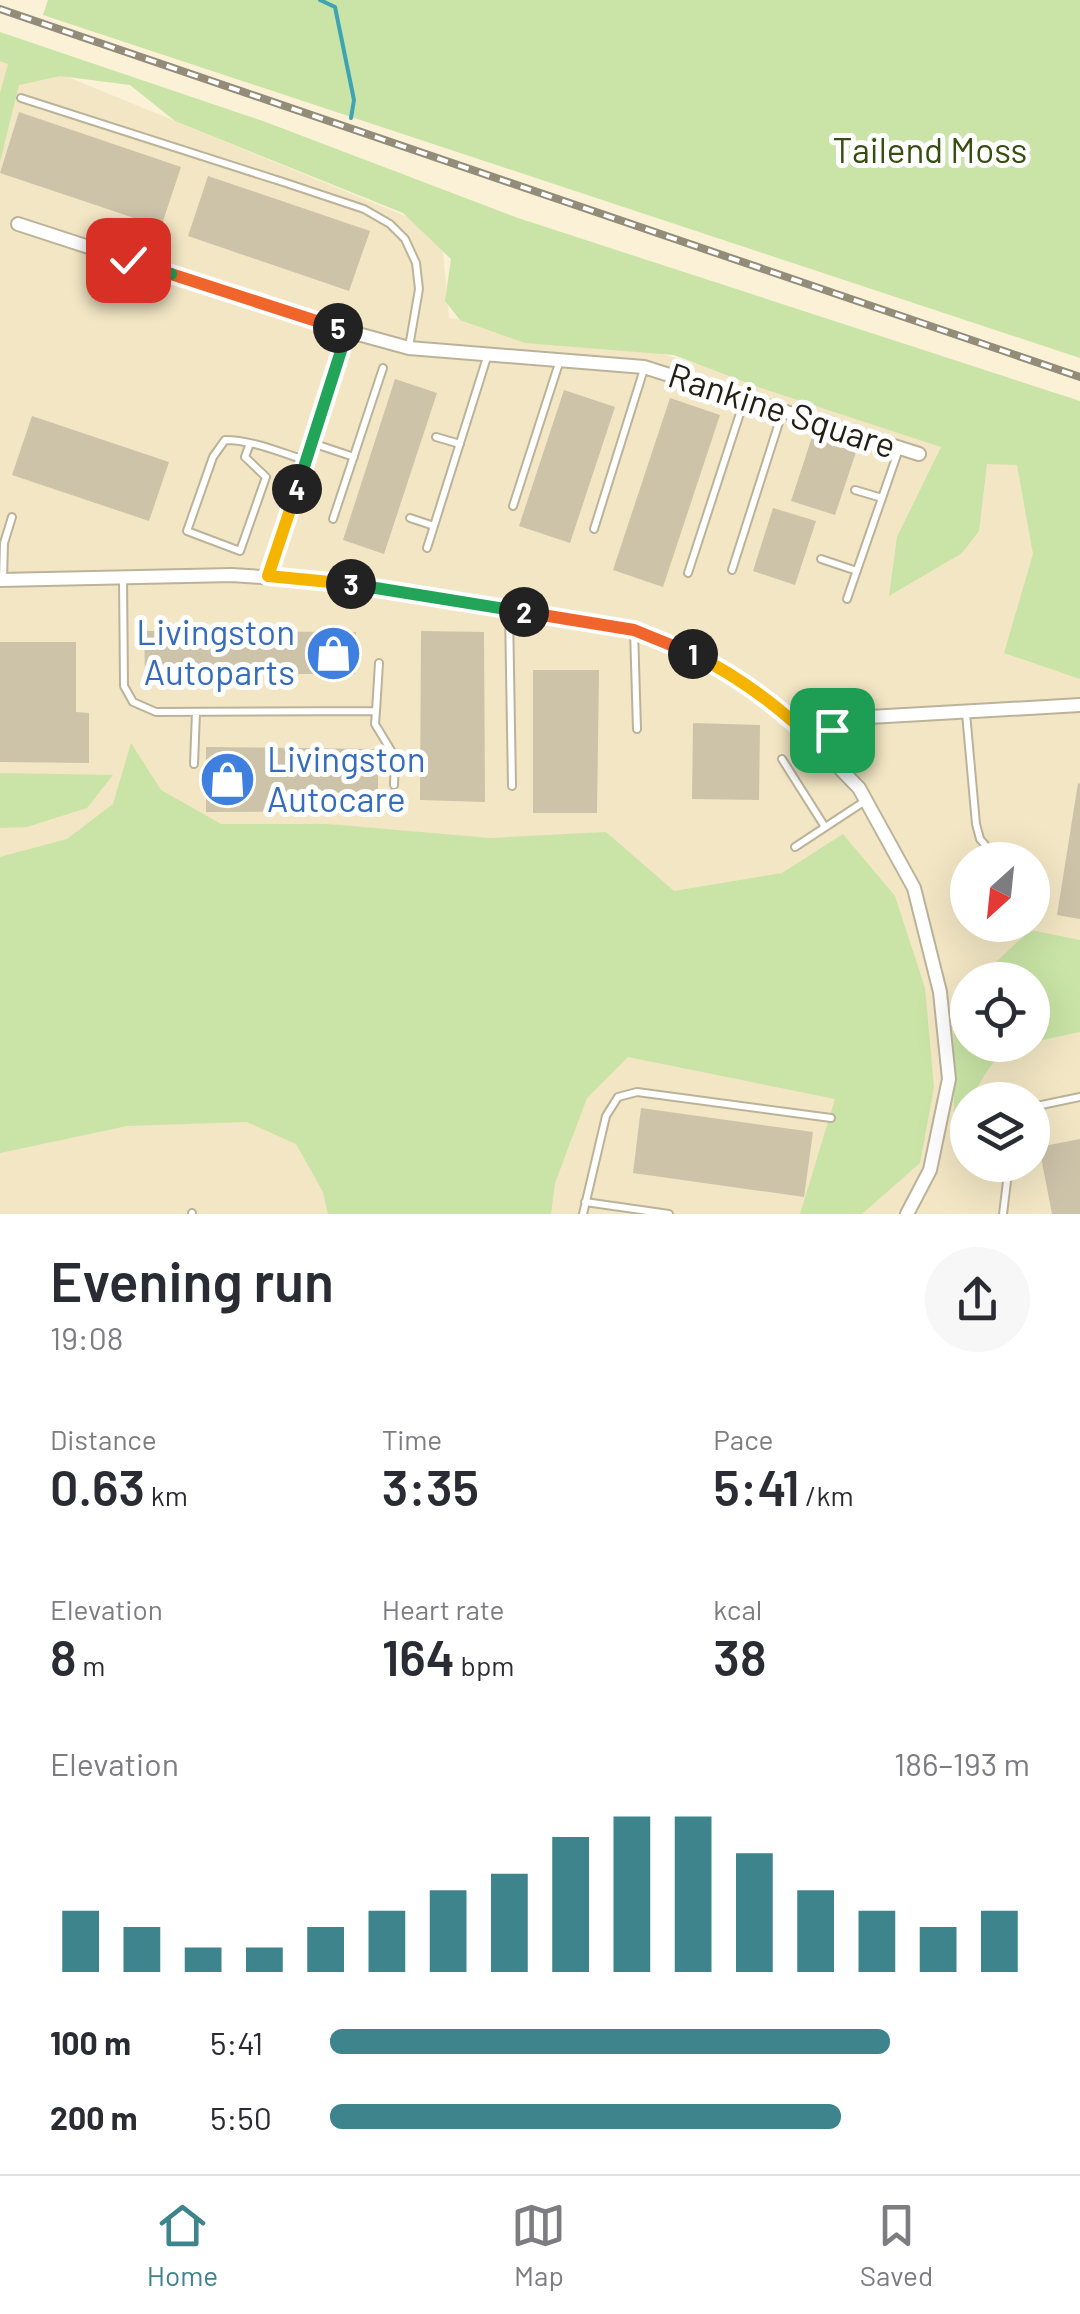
<!DOCTYPE html>
<meta charset="utf-8">
<style>
body{margin:0;font-family:Barlow,sans-serif;background:#f7f7f7;color:#2b2b33;height:100vh;display:flex;flex-direction:column;font-size:38px;white-space:nowrap}
*{box-sizing:border-box;margin:0}
p{font-size:32px;color:#7c7c81}
.icon{flex:none;width:55px;height:55px;fill:none;stroke:currentColor;stroke-width:2;stroke-linecap:round;stroke-linejoin:round}
.map{position:relative;height:1214px;overflow:hidden}
.details{display:flex;flex-direction:column;background:#fff;flex:1}
.details>*{flex:none}
.needle{width:65px;rotate:207deg}
.tools{position:absolute;left:950px;top:842px;display:grid;gap:20px}
.tools a{display:grid;place-items:center;width:100px;height:100px;border-radius:50%;background:#fff;box-shadow:0 10px 40px #0002;font-size:50px}
.pin{position:absolute;display:grid;place-items:center;width:85px;height:85px;color:#fff;margin:-42px;border-radius:20px;box-shadow:0 5px 15px #0006}
.km{position:absolute;width:50px;height:50px;margin:-25px;border-radius:50%;background:#222;color:#fff;font-size:28px;line-height:50px;text-align:center}
.round{display:grid;place-items:center;flex:none;width:105px;height:105px;border-radius:52px;background:#f7f7f7}
.summary{display:flex;align-items:center;justify-content:space-between;height:170px;padding:0 50px}
h1{font-size:55px;font-weight:600;line-height:75px}
.figures{display:grid;grid-template-columns:repeat(3,1fr);gap:15px;height:170px;padding:10px 50px}
.figures div{display:grid;align-content:center}
.figures b{font-size:50px;font-weight:600}
.figures small{font-size:28px;font-weight:400}
.figures p{font-size:28px}
.chart{height:280px;padding:20px 50px}
.chart p{display:flex;justify-content:space-between}
.chart svg{width:100%;height:180px;margin-top:10px;stroke:#3d848c;stroke-width:6}
ul{padding:0 50px;list-style:none;font-size:32px}
li{display:grid;grid-template-columns:160px 120px 1fr;align-items:center;height:75px}
li i{height:25px;border-radius:12px;background:#3d848c}
.dock{display:flex;justify-content:space-around;align-items:center;height:140px;border-top:2px solid #e1e1e2;background:#fff;font-size:28px;color:#7c7c81}
.dock a{display:grid;justify-items:center;gap:5px}
.dock .current{color:#3d848c}
.map>svg:first-child{display:block}
.built{fill:#f2e6c4;fill-rule:evenodd}
.green{fill:#c9e4a6}
.lines{fill:none;stroke-linecap:round;stroke-linejoin:round}
.stream{stroke:#3fa4b2;stroke-width:4}
.building{fill:#ccc3a9}
.lane-casing{stroke:#bbb399;stroke-width:10}
.street-casing{stroke:#bbb399;stroke-width:16}
.lane{stroke:#fff;stroke-width:6}
.street{stroke:#fff;stroke-width:12}
.rail-casing{stroke:#928c79;stroke-width:8}
.rail{stroke:#fff;stroke-width:4;stroke-dasharray:11;stroke-linecap:butt}
.split-1-casing{stroke:#fff;stroke-width:20}
.split-2-casing{stroke:#fff;stroke-width:20}
.split-3-casing{stroke:#fff;stroke-width:20}
.split-4-casing{stroke:#fff;stroke-width:20}
.split-5-casing{stroke:#fff;stroke-width:20}
.split-6-casing{stroke:#fff;stroke-width:20}
.split-7-casing{stroke:#fff;stroke-width:20}
.split-1{stroke:#f5b400;stroke-width:12}
.split-2{stroke:#f0652b;stroke-width:12}
.split-3{stroke:#22a559;stroke-width:12}
.split-4{stroke:#f5b400;stroke-width:12}
.split-5{stroke:#22a559;stroke-width:12}
.split-6{stroke:#f0652b;stroke-width:12}
.split-7{stroke:#22a559;stroke-width:12}
.labels{text-anchor:middle;stroke-width:10;stroke-linejoin:round;paint-order:stroke}
.park-label{font-size:35px;fill:#384d10;stroke:#fff}
.street-label{font-size:35px;fill:#221f15;stroke:#fff}
.shop-label{font-size:35px;fill:#366cbe;stroke:#fff;text-anchor:end}
</style>
<div class="map">
<svg width="1080" height="1214" viewBox="0 0 1080 1214">
<rect width="100%" height="100%" fill="#faf1d6"/>
<path class="built" d="M0 49 432 227 443 252 449 318 647 350 964 438 1080 475V1214H0ZM968 860H1032V925H968ZM968 980H1032V1045H968ZM968 1100H1032V1165H968Z"/>
<path class="green" d="M48 0H1080V358L43 15Z
M0 32 263 121 518 218 1080 401V679L1004 653 1033 554 1017 465 987 464 979 531 962 553 889 596 897 537 941 447 758 387 674 355 525 343 460 320 445 301 451 259 403 213 175 121 130 85 60 76 19 85 0 162V93L8 64 0 61Z
M131 743 161 790 221 824H328L490 838 606 832 674 891 782 873 843 834 895 896 925 988 934 1087 920 1163 862 1214H800L835 1099 628 1057 587 1098 555 1183 551 1214H328L323 1192 296 1144 247 1122 127 1126 0 1153V857L67 839 113 804Z
M0 773 113 775 87 808 27 827 0 828Z
M1030 930 1080 940V1032L1033 1042 1032 980H977Z
M967 989 968 1045H1021C995 1051 982 1079 971 1100H968L963 1117 954 1112 953 1002Z"/>
<g class="lines">
<path class="stream" d="M320 0 335 7 354 100 351 118"/>
</g>
<path class="building" d="M19 112 181 167 161 227 0 173Z
M208 176 370 231 349 291 188 236Z
M395 379 437 393 384 554 343 540Z
M564 390 615 407 570 543 519 526Z
M670 398 720 415 663 587 613 570Z
M32 416 169 462 149 521 12 475Z
M812 437 856 452 835 515 791 501Z
M773 508 816 521 795 585 753 571Z
M144 631 356 632 355 674H145Z
M421 631 484 632 485 802 420 800Z
M0 642H76V712L89 713V763L0 762Z
M533 670H599L597 813H533Z
M693 723 760 725 759 800 692 799Z
M206 747 378 749V811L206 812Z
M1078 783 1080 784V919L1057 915Z
M641 1108 813 1132 804 1197 633 1173Z
M1080 1139V1214H1052L1039 1147Z"/>
<g class="lines">
<defs>
<path id="lane" d="M21 98 286 183 364 209 390 224 405 239 416 263 419 289 409 347
M436 437 460 444
M250 443 245 457 266 477 240 551 187 531 213 457 225 440C252 440 279 452 305 460
M312 443 354 457
M855 490 882 498
M513 506 560 360
M410 518 434 526
M333 519 383 368
M594 529 644 369
M427 548 488 354
M821 559 857 571
M732 570 783 410
M688 573 745 398
M123 577 124 686 133 702 156 712 376 711 375 724 395 757 394 785
M3 579 4 543 12 517
M847 599 899 449
M509 612 512 786
M634 630 637 729
M376 711 379 663
M966 713 976 824 980 839 998 860
M782 759 825 827
M194 764 196 712
M795 847 865 801
M1032 1107 1080 1097
M585 1202 669 1214
M192 1213V1214
M583 1214 606 1116 618 1097 637 1092 831 1118
M1003 1214 1009 1165"/>
<path id="street" d="M18 224 347 331 409 348 644 367 919 454
M268 576 347 331
M0 580 232 575 335 582 634 630 721 668 793 720 859 788 914 888 940 992 949 1079 930 1170 907 1214
M818 745 831 729 852 718 1080 705"/>
</defs>
<use href="#lane" class="lane-casing"/>
<use href="#street" class="street-casing"/>
<use href="#lane" class="lane"/>
<use href="#street" class="street"/>
<defs>
<path id="rail" d="M0 9 1080 377"/>
</defs>
<use href="#rail" class="rail-casing"/>
<use href="#rail" class="rail"/>
</g>
<g class="lines">
<defs>
<path id="split-1" d="M693 654C740 677 782 709 818 745L832 730"/>
<path id="split-2" d="M524 612 634 630 693 654"/>
<path id="split-3" d="M351 584 524 612"/>
<path id="split-4" d="M297 489 268 576 351 584"/>
<path id="split-5" d="M297 489 347 332 338 328"/>
<path id="split-6" d="M171 274 338 328"/>
<path id="split-7" d="M128 260 171 274"/>
</defs>
<use href="#split-1" class="split-1-casing"/>
<use href="#split-2" class="split-2-casing"/>
<use href="#split-3" class="split-3-casing"/>
<use href="#split-4" class="split-4-casing"/>
<use href="#split-5" class="split-5-casing"/>
<use href="#split-6" class="split-6-casing"/>
<use href="#split-7" class="split-7-casing"/>
<use href="#split-1" class="split-1"/>
<use href="#split-2" class="split-2"/>
<use href="#split-3" class="split-3"/>
<use href="#split-4" class="split-4"/>
<use href="#split-5" class="split-5"/>
<use href="#split-6" class="split-6"/>
<use href="#split-7" class="split-7"/>
</g>
<defs>
<symbol id="shop-disc" viewBox="-11 -11 22 22"><circle r="9.5" fill="#3f7fe0" stroke="#fff"/><path d="M-5-2.5h2.3a2.7 3.5 0 0 1 5.4 0H5L5.5 6h-11ZM-1.5-2.5h3a1.5 2.3 0 0 0-3 0Z" fill="#fff"/></symbol>
</defs>
<g fill-rule="evenodd">
<use href="#shop-disc" x="302" y="622" width="63" height="63"/>
<use href="#shop-disc" x="196" y="748" width="63" height="63"/>
</g>
<g class="labels">
<g class="park-label">
<text x="930" y="163">Tailend Moss</text>
</g>
<g class="street-label">
<text transform="translate(782 411) rotate(18)" y="12">Rankine Square</text>
</g>
<g class="shop-label">
<text x="295" y="645">Livingston<tspan x="295" dy="40">Autoparts</tspan></text>
<text x="267" y="772" text-anchor="start">Livingston<tspan x="267" dy="40">Autocare</tspan></text>
</g>
</g>
</svg>
<div class="tools">
<a><svg class="needle" viewBox="-14 -14 28 28"><path d="M0-13l5 13h-10z" fill="#e53935"/><path d="M0 13l5-13h-10z" fill="#7c7c81"/></svg></a>
<a><svg class="icon" aria-label="locate" viewBox="0 0 24 24"><circle cx="12" cy="12" r="6"/><path d="M12 2v4M12 18v4M2 12h4M18 12h4"/></svg></a>
<a><svg class="icon" aria-label="layers" viewBox="0 0 24 24"><path d="M12 4l9 5-9 5-9-5zM3 14l9 5 9-5"/></svg></a>
</div>
<div class="pin" style="left:832px;top:730px;background:#1e9e55"><svg class="icon" aria-label="arrive" viewBox="0 0 24 24"><path d="M6 21V4h12l-3 4 3 4H6"/></svg></div>
<div class="pin" style="left:128px;top:260px;background:#d93025"><svg class="icon" aria-label="check" viewBox="0 0 24 24"><path d="M5 12l5 5 9-10"/></svg></div>
<b class="km" style="left:693px;top:654px">1</b>
<b class="km" style="left:524px;top:612px">2</b>
<b class="km" style="left:351px;top:584px">3</b>
<b class="km" style="left:297px;top:489px">4</b>
<b class="km" style="left:338px;top:328px">5</b>
</div>
<section class="details">
<div class="summary"><div><h1>Evening run</h1><p>19:08</p></div><a class="round"><svg class="icon" aria-label="share" viewBox="0 0 24 24"><path d="M12 15V3M7 8l5-5 5 5M5 13v7h14v-7"/></svg></a></div>
<div class="figures">
<div><p>Distance</p><b>0.63<small> km</small></b></div>
<div><p>Time</p><b>3:35</b></div>
<div><p>Pace</p><b>5:41<small> /km</small></b></div>
</div>
<div class="figures">
<div><p>Elevation</p><b>8<small> m</small></b></div>
<div><p>Heart rate</p><b>164<small> bpm</small></b></div>
<div><p>kcal</p><b>38</b></div>
</div>
<div class="chart"><p><span>Elevation</span>186–193 m</p>
<svg viewBox="0 0 160 44" preserveAspectRatio="none"><path d="M5 44V29M15 44V33M25 44V38M35 44V38M45 44V33M55 44V29M65 44V24M75 44V20M85 44V11M95 44V6M105 44V6M115 44V15M125 44V24M135 44V29M145 44V33M155 44V29"/></svg>
</div>
<ul>
<li><b>100 m</b>5:41<i style="width:80%"></i></li>
<li><b>200 m</b>5:50<i style="width:73%"></i></li>
</ul>
</section>
<nav class="dock">
<a class="current"><svg class="icon" aria-label="home" viewBox="0 0 24 24"><path d="M3 11l9-7 9 7M6 9v11h12V9"/></svg>Home</a>
<a><svg class="icon" aria-label="map" viewBox="0 0 24 24"><path d="M3 6l6-2 6 2 6-2v14l-6 2-6-2-6 2zM9 4v14M15 6v14"/></svg>Map</a>
<a><svg class="icon" aria-label="saved" viewBox="0 0 24 24"><path d="M7 4h10v16l-5-4-5 4z"/></svg>Saved</a>
</nav>
